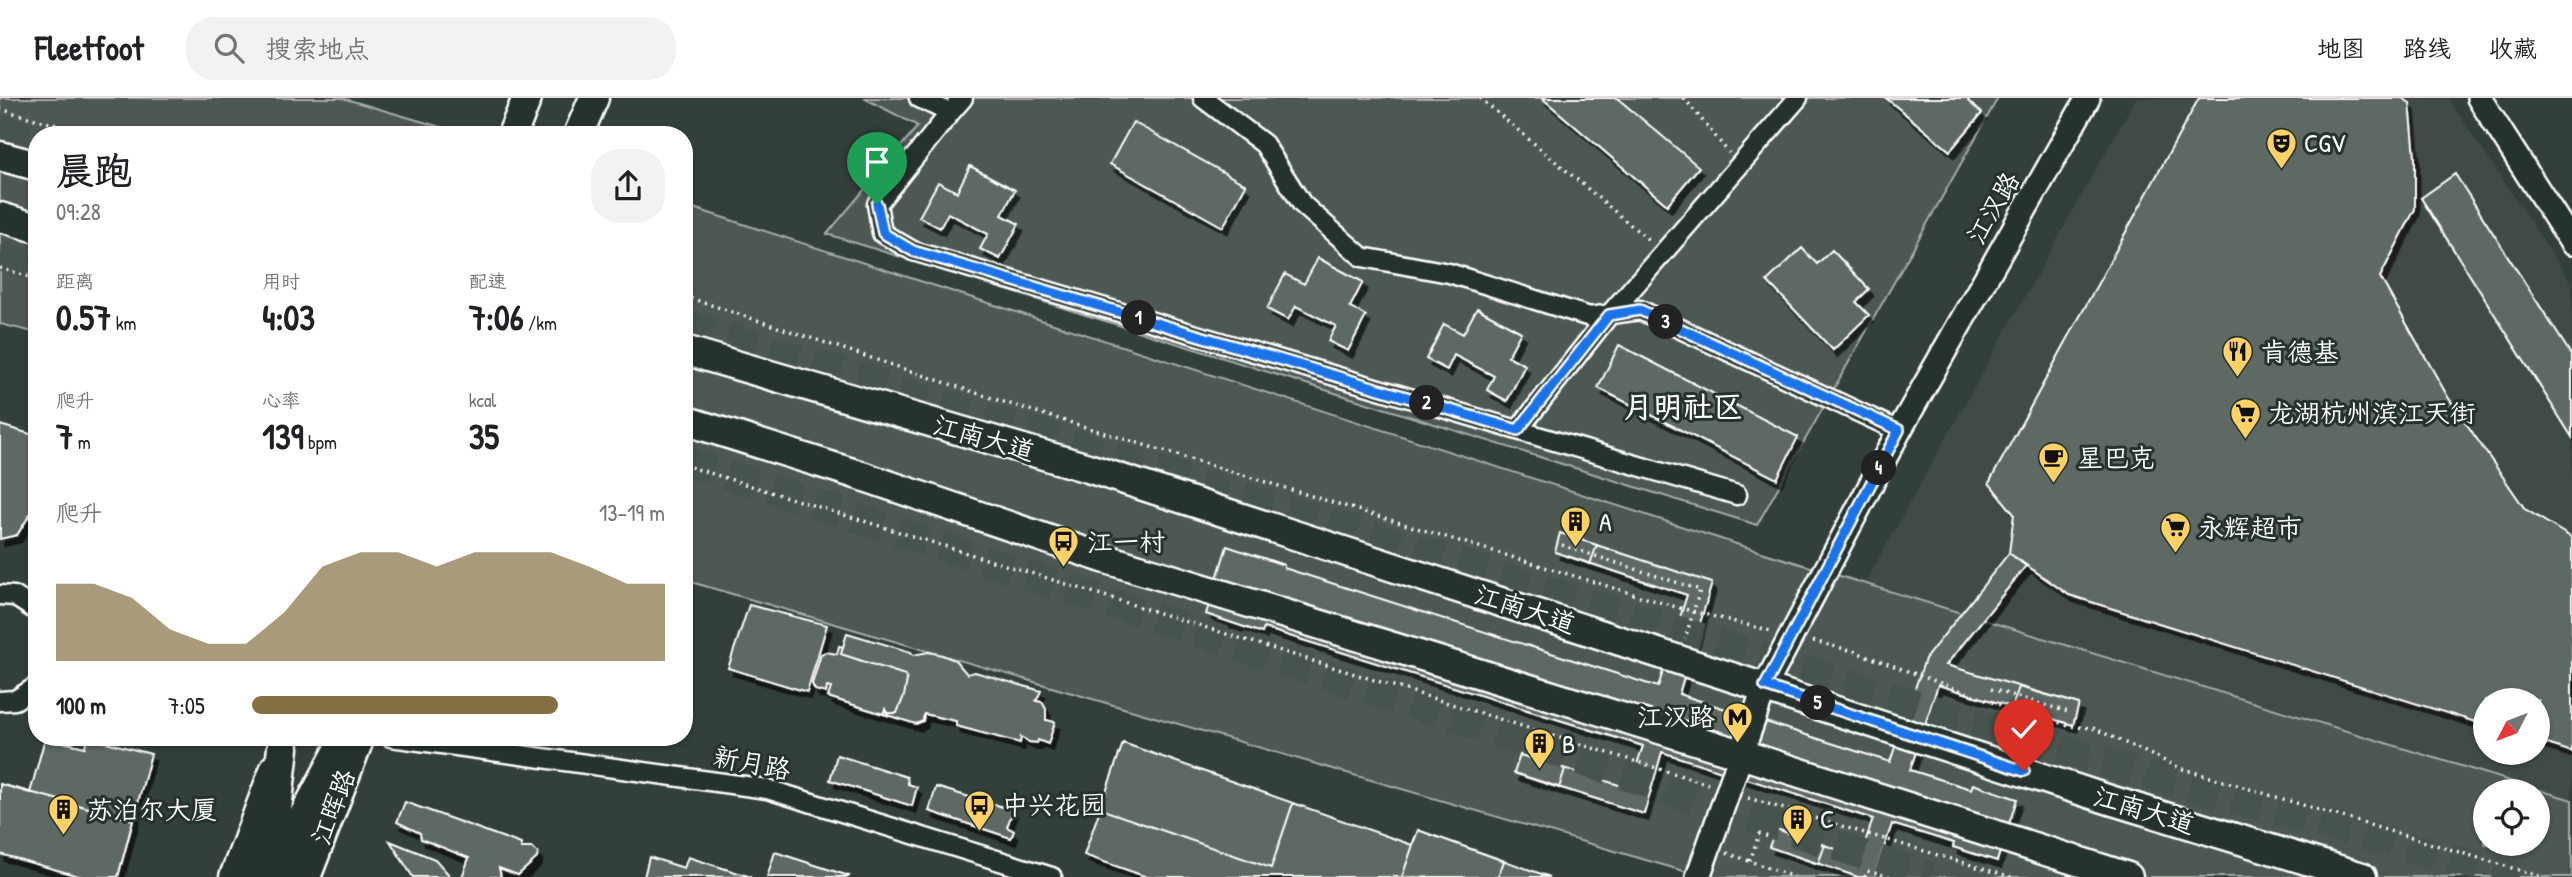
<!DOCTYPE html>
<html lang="zh">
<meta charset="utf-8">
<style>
body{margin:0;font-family:"Patrick Hand","LXGW WenKai TC",sans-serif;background:#f2f2f2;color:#202124;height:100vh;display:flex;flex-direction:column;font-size:26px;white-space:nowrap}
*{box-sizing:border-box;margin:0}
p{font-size:23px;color:#757577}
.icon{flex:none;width:38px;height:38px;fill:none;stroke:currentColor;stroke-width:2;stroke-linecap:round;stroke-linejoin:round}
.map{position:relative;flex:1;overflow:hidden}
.side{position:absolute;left:28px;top:28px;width:665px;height:620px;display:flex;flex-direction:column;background:#fff;border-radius:28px;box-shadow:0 2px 5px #0004}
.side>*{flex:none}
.needle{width:46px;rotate:228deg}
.fabs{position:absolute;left:2473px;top:590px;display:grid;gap:14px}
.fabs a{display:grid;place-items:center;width:77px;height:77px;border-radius:50%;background:#fff;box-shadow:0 2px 5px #0004;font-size:35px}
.pin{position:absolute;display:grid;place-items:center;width:60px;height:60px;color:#fff;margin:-72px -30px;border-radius:50% 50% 50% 0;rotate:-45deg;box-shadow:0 0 7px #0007}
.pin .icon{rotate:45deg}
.km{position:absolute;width:35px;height:35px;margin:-18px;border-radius:50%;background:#222;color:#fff;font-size:19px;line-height:35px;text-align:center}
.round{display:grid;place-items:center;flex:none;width:74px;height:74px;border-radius:28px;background:#f2f2f2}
.head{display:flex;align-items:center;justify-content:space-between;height:119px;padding:0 28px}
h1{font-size:38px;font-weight:700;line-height:52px}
.metrics{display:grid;grid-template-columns:repeat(3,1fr);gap:10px;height:119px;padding:7px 28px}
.metrics div{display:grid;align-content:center}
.metrics b{font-size:35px;font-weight:700}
.metrics small{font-size:19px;font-weight:400}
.metrics p{font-size:19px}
.chart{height:196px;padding:14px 28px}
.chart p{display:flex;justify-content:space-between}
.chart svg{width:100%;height:126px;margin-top:7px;fill:#847042;opacity:.7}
ul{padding:0 28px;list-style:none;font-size:23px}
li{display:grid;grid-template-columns:112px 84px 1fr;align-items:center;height:52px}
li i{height:18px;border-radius:9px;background:#847042}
header{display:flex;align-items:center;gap:42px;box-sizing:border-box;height:98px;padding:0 35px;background:#fff;border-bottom:2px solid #e0e0e0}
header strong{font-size:33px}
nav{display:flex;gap:38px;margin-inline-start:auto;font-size:24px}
.search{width:490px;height:63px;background:#f2f2f2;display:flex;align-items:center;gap:18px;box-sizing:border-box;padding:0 24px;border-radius:28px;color:#757577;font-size:26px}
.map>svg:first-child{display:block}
.built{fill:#404c47;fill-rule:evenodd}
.green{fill:#4d5853;stroke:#a6aca9;stroke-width:2;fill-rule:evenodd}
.building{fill:#5f6964;stroke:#fff;stroke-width:2;filter:url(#shadow)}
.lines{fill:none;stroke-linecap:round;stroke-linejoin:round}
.trunk-tunnel{stroke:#47524e;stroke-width:30;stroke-dasharray:30 15;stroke-linecap:butt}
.minor-casing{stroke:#fff;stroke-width:23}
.tertiary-casing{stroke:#fff;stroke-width:28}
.primary-casing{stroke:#fff;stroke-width:33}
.trunk-casing{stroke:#fff;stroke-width:35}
.path{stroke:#fff;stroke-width:3.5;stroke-dasharray:2 5;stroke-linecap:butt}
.minor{stroke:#26332d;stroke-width:18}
.tertiary{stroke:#26332d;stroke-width:23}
.primary{stroke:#26332d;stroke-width:28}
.trunk{stroke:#26332d;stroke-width:30}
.route-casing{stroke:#fff;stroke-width:14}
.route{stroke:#1a73e8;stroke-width:9}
.labels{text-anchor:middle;stroke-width:6;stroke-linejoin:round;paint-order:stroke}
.poi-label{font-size:26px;fill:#fff;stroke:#26332d;text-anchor:start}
.street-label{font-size:26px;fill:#fff;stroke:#26332d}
.quarter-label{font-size:30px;font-weight:bold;fill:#fff;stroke:#26332d}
</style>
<header>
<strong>Fleetfoot</strong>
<div class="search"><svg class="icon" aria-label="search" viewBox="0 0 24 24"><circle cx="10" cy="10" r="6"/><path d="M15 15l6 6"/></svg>搜索地点</div>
<nav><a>地图</a><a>路线</a><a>收藏</a></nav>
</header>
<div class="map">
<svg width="2572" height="779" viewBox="0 0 2572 779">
<defs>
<filter id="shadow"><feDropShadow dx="4.5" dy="7" stdDeviation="0" flood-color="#0009"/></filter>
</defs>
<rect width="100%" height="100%" fill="#333f3a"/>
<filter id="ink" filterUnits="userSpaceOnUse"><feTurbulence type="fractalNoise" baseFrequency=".0143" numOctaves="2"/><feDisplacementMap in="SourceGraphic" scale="14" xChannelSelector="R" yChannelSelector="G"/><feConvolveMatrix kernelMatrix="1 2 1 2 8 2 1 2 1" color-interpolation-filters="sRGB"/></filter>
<g filter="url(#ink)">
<path class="built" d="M2136 0H2448L2572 186V702L1865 485ZM2485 602H2538V654H2485Z"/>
<path class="green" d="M0 0H342L468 37H37V235L0 226Z
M864 0H1998L1757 427 827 136 918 28Z
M684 107 1755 452 2572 702V779H1704L684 482ZM2485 693H2538V746H2485Z"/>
<path class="building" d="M1542 0H1617L1699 69 1667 107Z
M1886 0H1970L1968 3 1982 15 1950 53Z
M2199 0H2402L2410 5 2415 58V111L2380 179 2448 299 2525 411 2572 440V654L2538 643V602H2485V627L2069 497 2009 455 2014 416 1989 385Z
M1133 24 1246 87 1223 129 1110 66Z
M970 68 1015 92 1002 117 1019 126 1000 161 980 151 988 136 948 115 940 130 919 119 938 84 957 94Z
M2455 76 2572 258V339L2421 100Z
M1802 150 1817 166 1832 152 1869 191 1856 204 1869 217 1833 252 1767 183Z
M1318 160 1363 184 1350 209 1366 218 1348 253 1328 243 1336 228 1296 208 1288 222 1267 211 1285 176 1304 186Z
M1477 210 1521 234 1508 258 1525 267 1507 303 1487 292 1494 278 1454 257 1447 272 1426 261 1444 226 1463 236Z
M1619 247 1798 339 1777 381 1598 290Z
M0 327 37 338V417L31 415 17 437 0 441Z
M0 327 37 338V417L31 415 17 437 0 441Z
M1560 435 1712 485 1679 596 1890 664 1925 561 2009 455 2026 468 1946 567 2079 606 2073 627 1938 587 1910 672 1971 691 1973 686 2017 701 1997 763 1953 749 1954 745 1892 726 1877 770 1896 776 1895 779H1858L1769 749 1776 731 1860 759 1873 721 1662 654 1644 716 1514 675 1520 657 1629 690 1643 648 1264 530 1262 535 1206 516 1227 448 1284 467V470L1658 589 1687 497 1555 454Z
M1560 435 1597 447 1590 466 1555 454Z
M749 507 827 527 807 594 728 570Z
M847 535 911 554 913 557 929 554 942 557 955 562 967 576 975 574 1041 593 1036 603 1042 604 1046 611V622L1055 624 1048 646 1038 642 1037 645 1029 644 1021 639 1020 645 956 628V623L924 616 923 623 916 626 828 599 831 590 827 589 826 595 815 592 812 586 821 556 826 554 837 556 839 548 843 549Z
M839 548 843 549 841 556 905 577 907 582 904 598 897 615H887L885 611 883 616 828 599 831 590 827 589 826 595 815 592 812 586 821 556 826 554 837 556Z
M2019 589 2079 606 2073 627 2012 609Z
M87 639 151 656 118 779H82L0 756V686L30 695 45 640 85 649Z
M1123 645 1412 747 1418 732 1550 779H1147L1084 757Z
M1123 645 1293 705 1271 770 1100 711Z
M837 657 907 679 908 686 917 689 912 708 830 682Z
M1520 657 1565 671 1559 690 1514 675Z
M0 686 133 722 118 779H82L0 756Z
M936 689 1013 712 1007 729 1014 733 1011 740 929 713Z
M405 704 521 746V750H532L538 755 537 760 518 777 499 770 501 779H462L469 760 421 741 420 735 397 724Z
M1776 731 1825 747 1818 766 1769 749Z
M1418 732 1504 763 1498 779H1402Z
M390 743 435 761 451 779H413Z
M775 754 849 778 848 779H767Z
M649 759 684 770 688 759 751 779H644Z"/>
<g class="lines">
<path class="trunk-tunnel" d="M0 31 37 42
M0 158 37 169
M684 226 2119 669 2518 779
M684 362 1930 779"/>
<defs>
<path id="minor" d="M919 0 950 15 877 106 882 135 913 153 1737 397
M1203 0 1264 46 1302 106 1362 159 1449 175 1590 219 1640 212 1899 333
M950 15 963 0
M1518 332 1609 217 1798 0
M0 497 14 498 37 513
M0 603 15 602 37 588
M391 639 767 691 1052 779"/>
<path id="tertiary" d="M2479 0 2572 145
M1698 779 1765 588 1899 333 2088 0"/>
<path id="primary" d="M512 37 527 0
M578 37 594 0
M0 58 37 68
M0 119 37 130
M684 252 1088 370 2110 702 2362 779
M684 322 859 377 1100 459 1741 656 2128 779
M234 779 275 670
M306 779 360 639"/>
<path id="trunk" d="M251 779 276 712 283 650
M281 779 301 725 347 639"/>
</defs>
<use href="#minor" class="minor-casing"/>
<use href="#tertiary" class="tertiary-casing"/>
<use href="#primary" class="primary-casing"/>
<use href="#trunk" class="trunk-casing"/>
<path class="path" d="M1480 0 1651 144
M1684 0 1729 55
M0 11 92 37
M0 170 37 181
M684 198 1013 307 1676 509 1771 533
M684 367 1708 686
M1562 447 1700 492 1685 541
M1813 543 1853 553 2014 612 2075 629 2093 630 2180 670 2542 779
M1991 591 2068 614
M1748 700 2011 779
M1727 755 1794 779
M1750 763 1759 736 1772 740
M1865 779 1867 773 1891 779"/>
<use href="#minor" class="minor"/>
<use href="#tertiary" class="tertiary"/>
<use href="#primary" class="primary"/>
<use href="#trunk" class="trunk"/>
</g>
</g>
<g class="lines" filter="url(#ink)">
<defs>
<path id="route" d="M877 106 883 135 913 153 1518 332 1609 217 1640 212 1899 332 1765 588 2024 673"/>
</defs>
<use href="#route" class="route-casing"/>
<use href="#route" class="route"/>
</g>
<defs>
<symbol id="theatre-pin" viewBox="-11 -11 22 30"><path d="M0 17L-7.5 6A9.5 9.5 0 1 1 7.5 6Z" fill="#ffd166" stroke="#26332d"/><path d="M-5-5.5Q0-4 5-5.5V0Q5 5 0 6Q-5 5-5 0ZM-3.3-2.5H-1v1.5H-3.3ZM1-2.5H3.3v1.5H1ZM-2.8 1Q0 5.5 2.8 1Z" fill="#111"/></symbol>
<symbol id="restaurant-pin" viewBox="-11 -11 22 30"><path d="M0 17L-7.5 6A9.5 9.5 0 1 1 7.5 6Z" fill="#ffd166" stroke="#26332d"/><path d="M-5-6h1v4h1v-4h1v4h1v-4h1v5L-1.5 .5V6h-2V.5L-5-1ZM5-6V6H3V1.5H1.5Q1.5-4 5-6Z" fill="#111"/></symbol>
<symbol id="supermarket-pin" viewBox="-11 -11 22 30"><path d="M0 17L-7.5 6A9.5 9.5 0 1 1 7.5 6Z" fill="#ffd166" stroke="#26332d"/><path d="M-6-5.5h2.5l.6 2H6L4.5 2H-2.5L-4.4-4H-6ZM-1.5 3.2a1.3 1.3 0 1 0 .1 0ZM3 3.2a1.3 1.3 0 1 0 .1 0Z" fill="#111"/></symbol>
<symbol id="cafe-pin" viewBox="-11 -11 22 30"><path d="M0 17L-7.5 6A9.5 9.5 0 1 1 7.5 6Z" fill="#ffd166" stroke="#26332d"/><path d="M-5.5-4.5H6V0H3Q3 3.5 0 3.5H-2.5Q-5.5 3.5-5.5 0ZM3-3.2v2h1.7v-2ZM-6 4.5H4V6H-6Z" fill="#111"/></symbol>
<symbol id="building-pin" viewBox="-11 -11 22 30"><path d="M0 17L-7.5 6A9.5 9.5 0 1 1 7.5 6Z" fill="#ffd166" stroke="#26332d"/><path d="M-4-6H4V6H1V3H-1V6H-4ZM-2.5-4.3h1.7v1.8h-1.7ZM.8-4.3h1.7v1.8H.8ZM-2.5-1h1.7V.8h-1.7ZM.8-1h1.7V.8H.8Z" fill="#111"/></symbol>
<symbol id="bus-pin" viewBox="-11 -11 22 30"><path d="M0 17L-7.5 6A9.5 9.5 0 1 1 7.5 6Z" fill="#ffd166" stroke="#26332d"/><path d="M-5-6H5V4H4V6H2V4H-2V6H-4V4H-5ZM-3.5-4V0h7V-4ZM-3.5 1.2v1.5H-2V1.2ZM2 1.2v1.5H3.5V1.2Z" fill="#111"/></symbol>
<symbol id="metro-pin" viewBox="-11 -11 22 30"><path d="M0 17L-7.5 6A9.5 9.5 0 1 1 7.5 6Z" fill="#ffd166" stroke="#26332d"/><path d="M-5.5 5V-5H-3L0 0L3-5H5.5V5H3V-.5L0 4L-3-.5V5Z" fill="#111"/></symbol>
</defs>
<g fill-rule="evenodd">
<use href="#theatre-pin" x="2264" y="28" width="35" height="47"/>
<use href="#restaurant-pin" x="2220" y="236" width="35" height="47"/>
<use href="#supermarket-pin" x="2228" y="298" width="35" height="47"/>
<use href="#cafe-pin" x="2036" y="342" width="35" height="47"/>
<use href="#building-pin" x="1558" y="406" width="35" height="47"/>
<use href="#supermarket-pin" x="2158" y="412" width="35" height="47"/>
<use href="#bus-pin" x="1046" y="426" width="35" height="47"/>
<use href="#metro-pin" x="1720" y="602" width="35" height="47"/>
<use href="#building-pin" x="1522" y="628" width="35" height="47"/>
<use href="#bus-pin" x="962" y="690" width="35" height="47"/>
<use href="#building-pin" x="46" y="694" width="35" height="47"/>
<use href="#building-pin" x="1780" y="704" width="35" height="47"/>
</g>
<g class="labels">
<g class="poi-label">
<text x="2304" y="54">CGV</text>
<text x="2261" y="263">肯德基</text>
<text x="2268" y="324">龙湖杭州滨江天街</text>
<text x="2077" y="369">星巴克</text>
<text x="1599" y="433">A</text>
<text x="2198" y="439">永辉超市</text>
<text x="1087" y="453">江一村</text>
<text x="1715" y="628" text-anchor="end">江汉路</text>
<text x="1562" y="655">B</text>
<text x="1002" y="716">中兴花园</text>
<text x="87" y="721">苏泊尔大厦</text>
<text x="1820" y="730">C</text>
</g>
<g class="street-label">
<text transform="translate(1993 110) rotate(-60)" y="9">江汉路</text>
<text transform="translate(984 340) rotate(16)" y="9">江南大道</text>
<text transform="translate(1525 511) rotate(18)" y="9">江南大道</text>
<text transform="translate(752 665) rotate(11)" y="9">新月路</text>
<text transform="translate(333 709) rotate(-69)" y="9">江晖路</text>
<text transform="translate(2144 712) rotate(17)" y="9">江南大道</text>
</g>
<g class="quarter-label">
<text x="1683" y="319">月明社区</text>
</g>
</g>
</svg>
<div class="fabs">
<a><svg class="needle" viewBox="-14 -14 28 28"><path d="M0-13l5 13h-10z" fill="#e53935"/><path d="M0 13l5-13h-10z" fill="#757577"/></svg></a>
<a><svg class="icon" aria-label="locate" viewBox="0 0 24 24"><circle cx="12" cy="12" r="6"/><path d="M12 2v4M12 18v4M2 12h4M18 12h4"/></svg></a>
</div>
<div class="pin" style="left:877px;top:106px;background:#1e9e55"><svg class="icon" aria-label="arrive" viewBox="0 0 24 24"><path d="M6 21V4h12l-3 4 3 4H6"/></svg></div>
<div class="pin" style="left:2024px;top:673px;background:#d93025"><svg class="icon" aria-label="check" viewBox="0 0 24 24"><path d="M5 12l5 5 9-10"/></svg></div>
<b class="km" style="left:1139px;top:220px">1</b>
<b class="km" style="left:1427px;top:305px">2</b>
<b class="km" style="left:1666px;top:224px">3</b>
<b class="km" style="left:1879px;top:370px">4</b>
<b class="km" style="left:1818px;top:605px">5</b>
<section class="side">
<div class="head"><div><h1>晨跑</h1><p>09:28</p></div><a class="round"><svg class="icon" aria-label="share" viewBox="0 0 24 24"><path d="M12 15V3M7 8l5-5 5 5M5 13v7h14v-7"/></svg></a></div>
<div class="metrics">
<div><p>距离</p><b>0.57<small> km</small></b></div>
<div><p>用时</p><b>4:03</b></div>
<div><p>配速</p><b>7:06<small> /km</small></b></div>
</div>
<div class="metrics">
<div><p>爬升</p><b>7<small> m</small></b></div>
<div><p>心率</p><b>139<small> bpm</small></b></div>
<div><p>kcal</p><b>35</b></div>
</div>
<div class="chart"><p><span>爬升</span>13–19 m</p>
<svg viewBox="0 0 160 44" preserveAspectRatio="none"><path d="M0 44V17L10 17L20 22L30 33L40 38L50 38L60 27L70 11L80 6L90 6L100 11L110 6L120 6L130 6L140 11L150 17L160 17V44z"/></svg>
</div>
<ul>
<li><b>100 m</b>7:05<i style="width:74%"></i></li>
</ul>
</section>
</div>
